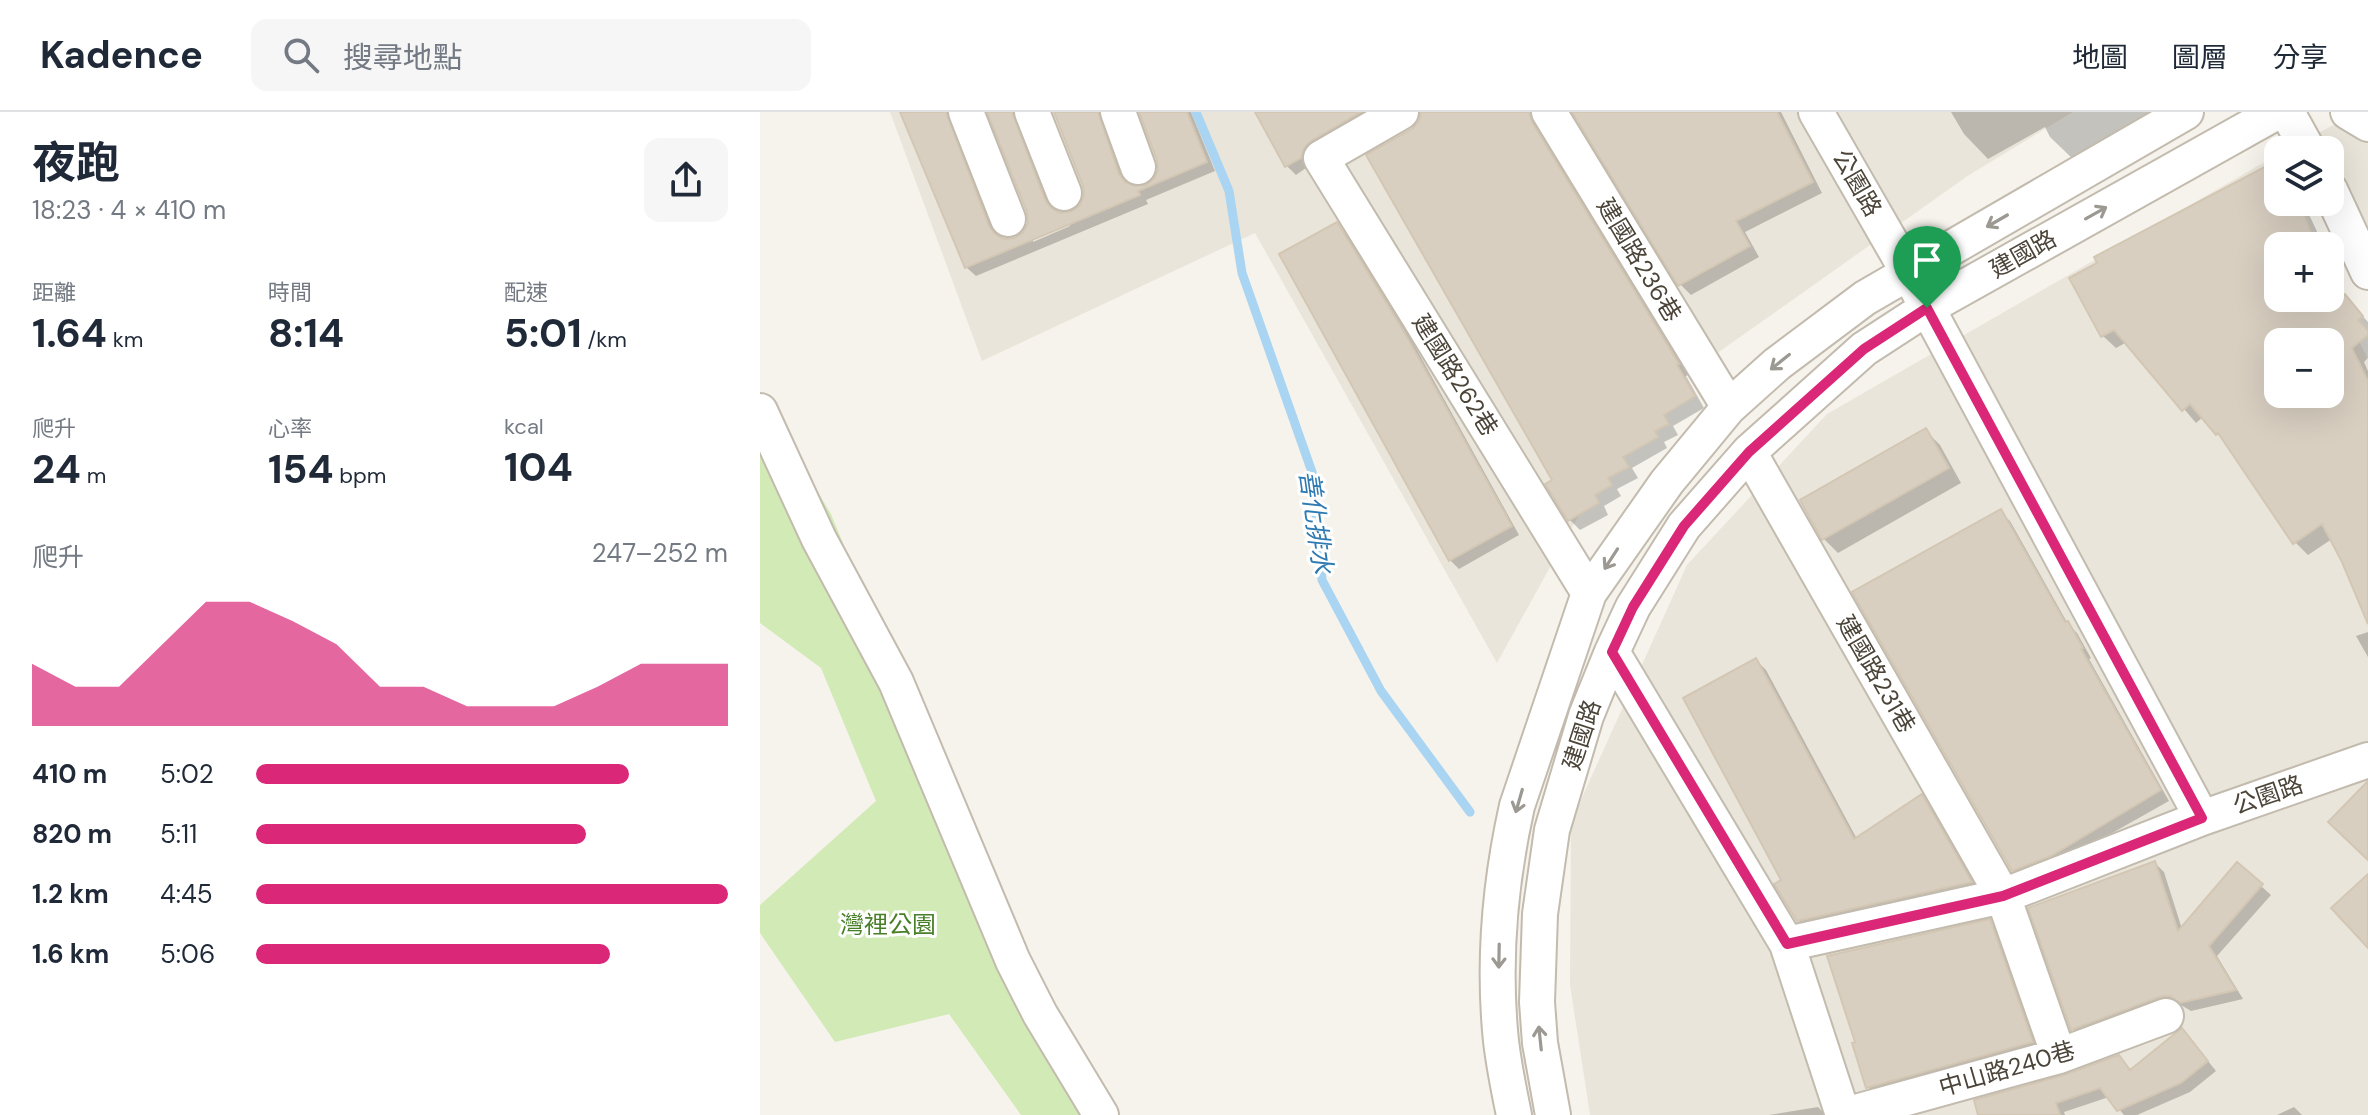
<!DOCTYPE html>
<html lang="zh-TW">
<meta charset="utf-8">
<style>
body{margin:0;font-family:"DM Sans","Noto Sans TC",sans-serif;background:#f6f6f7;color:#1f2937;height:100vh;display:flex;flex-direction:column;font-size:30px;white-space:nowrap}
*{box-sizing:border-box;margin:0}
p{font-size:26px;color:#747a83}
.icon{flex:none;width:44px;height:44px;fill:none;stroke:currentColor;stroke-width:2;stroke-linecap:round;stroke-linejoin:round}
.map{position:relative;flex:1;overflow:hidden}
.panel{display:flex;flex-direction:column;background:#fff;width:760px}
.panel>*{flex:none}
.tools{position:absolute;left:1504px;top:24px;display:grid;gap:16px}
.tools a{display:grid;place-items:center;width:80px;height:80px;border-radius:16px;background:#fff;box-shadow:0 8px 32px #0002;font-size:40px}
.pin{position:absolute;display:grid;place-items:center;width:68px;height:68px;color:#fff;margin:-82px -34px;border-radius:50% 50% 50% 0;rotate:-45deg;box-shadow:0 0 8px #0007}
.pin .icon{rotate:45deg}
.round{display:grid;place-items:center;flex:none;width:84px;height:84px;border-radius:16px;background:#f6f6f7}
.summary{display:flex;align-items:center;justify-content:space-between;height:136px;padding:0 32px}
h1{font-size:44px;font-weight:700;line-height:60px}
.stats{display:grid;grid-template-columns:repeat(3,1fr);gap:12px;height:136px;padding:8px 32px}
.stats div{display:grid;align-content:center}
.stats b{font-size:40px;font-weight:700}
.stats small{font-size:22px;font-weight:400}
.stats p{font-size:22px}
.chart{height:224px;padding:16px 32px}
.chart p{display:flex;justify-content:space-between}
.chart svg{width:100%;height:144px;margin-top:8px;fill:#db2777;opacity:.7}
ul{padding:0 32px;list-style:none;font-size:26px}
li{display:grid;grid-template-columns:128px 96px 1fr;align-items:center;height:60px}
li i{height:20px;border-radius:10px;background:#db2777}
header{display:flex;align-items:center;gap:48px;box-sizing:border-box;height:112px;padding:0 40px;background:#fff;border-bottom:2px solid #e0e1e3}
header strong{font-size:38px}
nav{display:flex;gap:44px;margin-inline-start:auto;font-size:28px}
.search{width:560px;height:72px;background:#f6f6f7;display:flex;align-items:center;gap:20px;box-sizing:border-box;padding:0 28px;border-radius:16px;color:#747a83;font-size:30px}
main{display:flex;flex:1;min-height:0}
.map>svg:first-child{display:block}
.residential{fill:#eae5da;fill-rule:evenodd}
.green{fill:#d2eab5}
.shadow{fill:#0003;fill-rule:evenodd}
.lines{fill:none;stroke-linecap:round;stroke-linejoin:round}
.stream{stroke:#a9d4f2;stroke-width:9}
.building{fill:#d8cfc1;stroke:#d3c7b4;stroke-width:2;fill-rule:evenodd}
.minor-casing{stroke:#c2bbae;stroke-width:38}
.minor{stroke:#fff;stroke-width:34}
.oneway{stroke:#9c9892}
.route-casing{stroke:#fff;stroke-width:16}
.route{stroke:#db2777;stroke-width:10}
.labels{text-anchor:middle;stroke-width:6;stroke-linejoin:round;paint-order:stroke}
.street-label{font-size:24px;fill:#4b4439;stroke:#fff}
.park-label{font-size:24px;fill:#4a7f2a;stroke:#fff}
.water-label{font-size:26px;font-style:italic;fill:#2e7ab2;stroke:#fff}
</style>
<header>
<strong>Kadence</strong>
<div class="search"><svg class="icon" aria-label="search" viewBox="0 0 24 24"><circle cx="10" cy="10" r="6"/><path d="M15 15l6 6"/></svg>搜尋地點</div>
<nav><a>地圖</a><a>圖層</a><a>分享</a></nav>
</header>
<main>
<section class="panel">
<div class="summary"><div><h1>夜跑</h1><p>18:23 · 4 × 410 m</p></div><a class="round"><svg class="icon" aria-label="share" viewBox="0 0 24 24"><path d="M12 15V3M7 8l5-5 5 5M5 13v7h14v-7"/></svg></a></div>
<div class="stats">
<div><p>距離</p><b>1.64<small> km</small></b></div>
<div><p>時間</p><b>8:14</b></div>
<div><p>配速</p><b>5:01<small> /km</small></b></div>
</div>
<div class="stats">
<div><p>爬升</p><b>24<small> m</small></b></div>
<div><p>心率</p><b>154<small> bpm</small></b></div>
<div><p>kcal</p><b>104</b></div>
</div>
<div class="chart"><p><span>爬升</span>247–252 m</p>
<svg viewBox="0 0 160 44" preserveAspectRatio="none"><path d="M0 44V25L10 32L20 32L30 19L40 6L50 6L60 12L70 19L80 32L90 32L100 38L110 38L120 38L130 32L140 25L150 25L160 25V44z"/></svg>
</div>
<ul>
<li><b>410 m</b>5:02<i style="width:79%"></i></li>
<li><b>820 m</b>5:11<i style="width:70%"></i></li>
<li><b>1.2 km</b>4:45<i style="width:100%"></i></li>
<li><b>1.6 km</b>5:06<i style="width:75%"></i></li>
</ul>
</section>
<div class="map">
<svg width="1608" height="1003" viewBox="0 0 1608 1003">
<rect width="100%" height="100%" fill="#f6f3ec"/>
<path class="residential" d="M130 0H1313L1209 63 877 298 737 551 495 121 222 249Z
M1597 0H1608V160L1570 88V38H1543L1540 31Z
M1508 48 1518 68V186H1570V172L1608 247V1003H830L810 873 811 710 927 453 1067 302ZM1518 230H1570V282H1518Z"/>
<path class="green" d="M0 284 71 402 215 754 343 1003H261L189 902 75 930 0 821V793L116 689 61 556 0 511Z"/>
<path class="shadow" d="M142 0H198L196 18 238 126 244 129 257 127 265 121 270 111 269 100 230 0H264L262 17 294 100 302 103 311 102 322 94 326 83 325 74 296 0H350L348 18 368 73 373 76 386 75 395 68 399 60V49L381 0H431L455 59 386 88 388 92 216 164 206 155ZM308 111 310 114 273 130V125Z
M496 0H625L536 63 527 54Z
M708 0H782L779 11 782 23 928 263 926 264 944 296 913 314 918 323 904 330 907 336 872 356 878 366 857 377 861 384 844 394 848 403 820 418 810 408 795 369Z
M815 0H1021L1062 81 985 120 999 145 931 183 920 172Z
M1191 0H1402L1315 49 1290 25 1285 15 1228 47 1204 22Z
M1518 52V90H1543L1562 130 1561 134H1518V186H1570V172L1581 189 1588 188 1608 210V246L1604 250 1608 259V505L1572 427 1548 443 1535 430 1471 336 1443 305 1436 311 1367 230 1356 236 1343 224ZM1518 230H1570V282H1518Z
M577 113 586 122 652 229 759 423 699 457 690 448Z
M1166 319 1180 333 1201 371 1078 441 1064 427Z
M1240 400 1250 409 1308 512 1317 521 1331 546 1329 547 1409 689 1329 734 1263 768 1253 758Z
M1608 520V545L1596 524Z
M996 548 1006 558 1097 727 1161 685 1172 695 1221 781 1049 819 1038 808 1024 769Z
M1395 751 1404 760 1422 817 1478 753 1511 783 1457 844 1483 887 1431 899 1421 893 1409 894 1322 926 1313 917Z
M1229 810 1239 819 1281 939 1117 985 1108 975Z
M1431 928 1456 959 1430 980 1377 1003H1364L1349 985 1304 1000 1305 1003H1220L1305 965 1359 945 1372 959Z
M1058 995 1066 1003H1009Z
M1534 995 1542 1003H1517Z"/>
<g class="lines">
<path class="stream" d="M436 0 469 79 482 161 552 360 562 468 621 579 710 700"/>
</g>
<path class="building" d="M140 0H186L229 114 235 122 244 127 255 126 263 120 268 111 267 100 227 0H252L285 88 291 96 300 101 312 99 320 93 324 83 323 74 294 0H338L359 62 365 70 374 74 386 73 394 67 398 58 397 48 379 0H427L447 50 378 79 380 83 205 156Z
M495 0H601L551 29 544 36 541 46 525 55Z
M661 0H769L772 10 919 252 917 253 935 284 904 303 909 312 895 319 898 325 863 345 869 355 848 366 852 373 835 383 839 391 808 409 785 372 792 368 606 43 652 17 659 9Z
M812 0H1017L1053 70 976 109 990 134 918 174Z
M1518 48V90H1540L1556 134H1518V186H1579L1585 182 1603 204 1598 208 1608 219V223L1592 236 1608 269V512L1582 450 1562 412 1533 432 1458 321 1456 323 1430 292 1422 299 1354 218 1341 225 1309 166 1337 151 1334 145ZM1518 230H1570V282H1518Z
M577 110 643 218 752 414 689 449 519 142Z
M1166 316 1189 356 1062 428 1040 388Z
M1241 397 1305 510 1308 509 1323 536 1321 537 1401 678 1291 744 1252 759 1092 480Z
M996 546 1094 727 1162 682 1212 770 1037 809 1014 772 1021 768 923 586Z
M1608 669V748L1568 710Z
M1395 749 1418 819 1477 750 1503 772 1449 834 1476 878 1420 891 1410 884 1399 885 1311 918 1268 796Z
M1608 762V836L1571 796Z
M1230 807 1273 930 1106 976 1092 931 1095 930 1067 844Z
M1422 916 1448 949 1421 971 1357 999 1340 976 1296 991 1300 1003H1218L1214 988 1304 963 1359 943 1370 958Z"/>
<g class="lines">
<defs>
<path id="minor" d="M206 0 248 107
M272 0 304 81
M358 0 378 55
M641 0 561 46 829 481
M789 0 969 295
M1056 0 1148 160 1442 706 1608 648
M1527 0 1548 38
M1588 0 1608 12
M1570 78 1608 160
M0 299 59 427 136 570 253 849 280 902 341 1003
M989 340 1243 784 1299 944
M852 540 1027 832 1083 1003
M1027 832 1243 784 1442 706
M754 1003C749 979 744 954 741 929 733 851 740 770 757 694L829 481 907 370 969 295 1017 252 1105 186 1426 0
M793 1003 780 931 777 890 780 802 792 718 826 604 852 540 873 495 924 414 989 340 1104 237 1167 196 1517 0
M1085 1003 1299 944 1406 904"/>
</defs>
<use href="#minor" class="minor-casing"/>
<use href="#minor" class="minor"/>
</g>
<defs><path id="oneway-shaft" d="M-6 0H5M1.5-3L5.5 0L1.5 3" fill="none" stroke-width="1.6" stroke-linecap="round" stroke-linejoin="round" transform="scale(2)"/></defs>
<g class="oneway">
<use href="#oneway-shaft" transform="translate(1336 101) rotate(-29)"/>
<use href="#oneway-shaft" transform="translate(1237 109) rotate(150)"/>
<use href="#oneway-shaft" transform="translate(1020 250) rotate(141)"/>
<use href="#oneway-shaft" transform="translate(851 447) rotate(123)"/>
<use href="#oneway-shaft" transform="translate(759 689) rotate(106)"/>
<use href="#oneway-shaft" transform="translate(739 844) rotate(91)"/>
<use href="#oneway-shaft" transform="translate(780 926) rotate(-96)"/>
</g>
<g class="lines">
<defs>
<path id="route" d="M1167 196 1442 706 1243 784 1027 832 852 540 873 495 924 414 989 340 1104 237Z"/>
</defs>
<use href="#route" class="route-casing"/>
<use href="#route" class="route"/>
</g>
<g class="labels">
<g class="street-label">
<text transform="translate(1097 71) rotate(60)" y="8">公園路</text>
<text transform="translate(1263 142) rotate(-29)" y="8">建國路</text>
<text transform="translate(879 148) rotate(59)" y="8">建國路236巷</text>
<text transform="translate(695 263) rotate(58)" y="8">建國路262巷</text>
<text transform="translate(1116 562) rotate(60)" y="8">建國路231巷</text>
<text transform="translate(822 623) rotate(-72)" y="8">建國路</text>
<text transform="translate(1508 683) rotate(-19)" y="8">公園路</text>
<text transform="translate(1247 957) rotate(-16)" y="8">中山路240巷</text>
</g>
<g class="park-label">
<text x="128" y="821">灣裡公園</text>
</g>
<g class="water-label">
<text transform="translate(556 410) rotate(82)" y="9">善化排水</text>
</g>
</g>
</svg>
<div class="tools">
<a><svg class="icon" aria-label="layers" viewBox="0 0 24 24"><path d="M12 4l9 5-9 5-9-5zM3 14l9 5 9-5"/></svg></a>
<a>+</a>
<a>−</a>
</div>
<div class="pin" style="left:1167px;top:196px;background:#1e9e55"><svg class="icon" aria-label="arrive" viewBox="0 0 24 24"><path d="M6 21V4h12l-3 4 3 4H6"/></svg></div>
</div>
</main>
